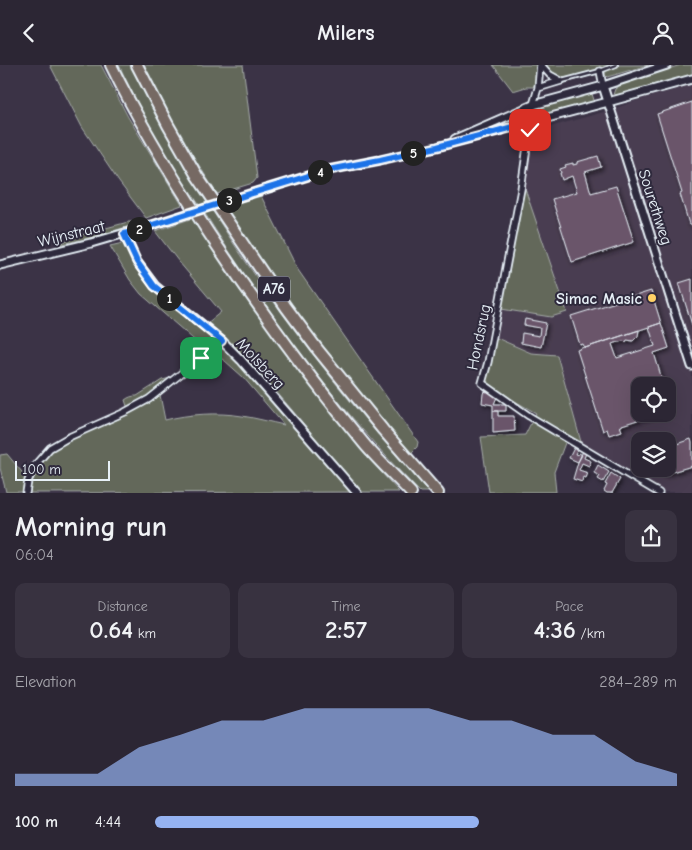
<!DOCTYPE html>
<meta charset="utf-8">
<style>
body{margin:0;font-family:"Comic Neue",sans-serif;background:#383240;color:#f1f3f6;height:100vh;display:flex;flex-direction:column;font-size:19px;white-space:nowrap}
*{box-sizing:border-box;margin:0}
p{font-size:16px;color:#a6a5ac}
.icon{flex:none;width:28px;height:28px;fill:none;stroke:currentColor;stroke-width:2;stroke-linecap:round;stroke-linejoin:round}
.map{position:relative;height:428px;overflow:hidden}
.panel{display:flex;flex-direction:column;background:#2c2634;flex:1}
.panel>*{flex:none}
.fabs{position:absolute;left:631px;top:312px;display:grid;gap:10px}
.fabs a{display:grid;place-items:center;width:45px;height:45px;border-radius:10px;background:#2c2634;box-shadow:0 5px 20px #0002,0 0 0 1px #48434f;font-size:25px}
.scale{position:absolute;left:15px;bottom:12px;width:95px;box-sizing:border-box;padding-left:5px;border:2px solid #e8f1f8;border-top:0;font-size:14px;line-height:18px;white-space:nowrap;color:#e8f1f8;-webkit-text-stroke:4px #2f2a3d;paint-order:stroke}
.pin{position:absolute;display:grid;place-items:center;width:42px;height:42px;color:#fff;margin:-21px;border-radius:10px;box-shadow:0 2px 8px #0006}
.km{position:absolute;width:25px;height:25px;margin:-12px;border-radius:50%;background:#222;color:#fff;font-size:14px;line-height:25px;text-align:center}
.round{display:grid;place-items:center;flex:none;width:52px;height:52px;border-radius:10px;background:#383240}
.overview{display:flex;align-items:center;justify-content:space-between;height:85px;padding:0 15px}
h1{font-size:28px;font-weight:800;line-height:38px}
.metrics{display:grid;grid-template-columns:repeat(3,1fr);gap:8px;height:85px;padding:5px 15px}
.metrics div{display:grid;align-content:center;border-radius:10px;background:#383240;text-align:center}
.metrics b{font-size:25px;font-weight:800}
.metrics small{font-size:14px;font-weight:400}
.metrics p{font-size:14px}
.chart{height:140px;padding:10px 15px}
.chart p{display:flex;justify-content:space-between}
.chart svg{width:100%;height:90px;margin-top:5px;fill:#95b2f1;opacity:.7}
ul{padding:0 15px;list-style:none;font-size:16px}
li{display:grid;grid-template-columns:80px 60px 1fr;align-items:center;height:38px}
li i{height:12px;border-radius:6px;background:#95b2f1}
header{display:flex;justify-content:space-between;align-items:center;height:65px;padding:0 15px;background:#2c2634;font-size:22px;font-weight:800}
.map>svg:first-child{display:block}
.built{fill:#493d51;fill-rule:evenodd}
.green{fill:#63685a;stroke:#a6aca9}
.building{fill:#6b556a;stroke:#e8f1f8;filter:url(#shadow)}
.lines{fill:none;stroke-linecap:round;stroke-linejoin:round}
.service-casing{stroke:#e8f1f8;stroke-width:6}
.minor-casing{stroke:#e8f1f8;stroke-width:9}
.tertiary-casing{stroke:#e8f1f8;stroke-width:11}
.motorway-casing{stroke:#e8f1f8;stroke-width:14}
.service{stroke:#2f2a3d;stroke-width:2.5}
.minor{stroke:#2f2a3d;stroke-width:5.5}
.tertiary{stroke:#2f2a3d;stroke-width:7}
.motorway{stroke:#766964;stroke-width:10}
.tertiary-bridge-casing{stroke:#e8f1f8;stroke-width:11;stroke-linecap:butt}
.tertiary-bridge{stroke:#2f2a3d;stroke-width:7}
.route-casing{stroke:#fff;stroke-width:10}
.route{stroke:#1a73e8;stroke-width:6}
.poi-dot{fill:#ffd166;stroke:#2f2a3d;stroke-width:2}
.labels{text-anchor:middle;stroke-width:4;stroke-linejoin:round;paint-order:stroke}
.shield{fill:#2f2a3d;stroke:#b0b5c0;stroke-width:1}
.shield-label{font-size:15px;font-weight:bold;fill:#e8f1f8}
.street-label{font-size:16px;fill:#e8f1f8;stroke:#2f2a3d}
.poi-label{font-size:16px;font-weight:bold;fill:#e8f1f8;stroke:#2f2a3d;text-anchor:end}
</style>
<header><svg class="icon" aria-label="back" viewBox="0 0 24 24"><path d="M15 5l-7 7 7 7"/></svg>Milers<svg class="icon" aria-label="person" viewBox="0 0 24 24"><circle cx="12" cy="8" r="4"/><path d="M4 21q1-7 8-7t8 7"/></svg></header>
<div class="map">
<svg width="692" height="428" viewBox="0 0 692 428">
<defs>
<filter id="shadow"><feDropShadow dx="2" dy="2" stdDeviation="2.5" flood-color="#0009"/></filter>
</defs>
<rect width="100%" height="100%" fill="#3b3346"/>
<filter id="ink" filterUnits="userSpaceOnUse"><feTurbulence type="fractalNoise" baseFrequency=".02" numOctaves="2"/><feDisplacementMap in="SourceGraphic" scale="10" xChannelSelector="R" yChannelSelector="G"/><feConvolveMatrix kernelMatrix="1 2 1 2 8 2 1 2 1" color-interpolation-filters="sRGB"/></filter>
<g filter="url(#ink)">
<path class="built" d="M692 20V427H654L581 377 557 290 531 288 492 271 532 67 611 45 638 35ZM640 321H668V349H640ZM640 376H668V404H640Z"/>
<path class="green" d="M50 0H101L128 52 182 140 146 153 119 117 82 62Z
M119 0H130C139 18 150 36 159 53 174 80 188 106 204 132 269 238 346 336 429 427H420C337 343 267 247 204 147 191 127 177 108 164 87 148 59 133 30 119 0Z
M142 0H243L257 113 253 118 217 129 178 67Z
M493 0H648L607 12 605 10 606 6 562 19 557 11 536 7V17L533 22H526L513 26Z
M681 0H692V11L615 33 613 30 615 24 623 18Z
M591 26 595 38 546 50H542L537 47V44L539 41Z
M524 121 567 247 551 252 501 244Z
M261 131 298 205 418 377 417 382 409 390 324 288 224 142Z
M193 153 231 213 307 317 362 386 399 427H360C311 370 266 306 206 259L221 247 179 197 155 166Z
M128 157H143L93 172 58 180 73 172Z
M123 178 133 196 149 221 159 230 181 246 212 274 211 281 207 286 141 229 130 215 110 181Z
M492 271 531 288 557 290 581 377 568 370 554 407 556 427H489L481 372 525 370 536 348 483 318Z
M222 284 230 286 341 415 351 427 29 428C38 375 85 370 127 350 138 344 149 338 160 330L165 355C188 349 218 347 242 351 256 353 270 357 284 360L243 312 225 296 213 288 216 286Z
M175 312 156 326 128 344 125 335C129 332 132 331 137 331L162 315Z
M7 389 26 412 23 421V427H6L0 403V390Z"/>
<path class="building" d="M692 37V161L689 159 680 129 682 128 657 49Z
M598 91 601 102 585 107 591 128 616 121 634 177 572 197 552 134 577 127 572 111 562 115 560 108H561L560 104 566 102 565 100 573 98V100L577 99V97Z
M692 214V260L679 218Z
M651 226 661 258 585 283 583 279 580 280 571 251Z
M525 254 546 258 541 282 521 278 522 268 539 271 540 263 524 260Z
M661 258 669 283 654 288 664 321H640V349H656L622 360V361H620L622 366 609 370 607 364 603 366 577 285 584 282 585 283 639 265 638 271 633 276 627 275 626 277 623 276 612 279 617 293 655 281 649 262Z
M484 326 487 327 488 326 496 330 495 331 497 332 494 339H506V346H493V340L482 338 483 329Z
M493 346H498V351H514L515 366 493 368Z
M691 374 692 378V401L662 410 660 404H668V382Z
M574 383 577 385 575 389 578 390 579 388 582 390 578 397 569 393Z
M583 386 586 388 584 393 591 396 589 401 582 398 579 405 588 408 586 413 583 412 582 417 573 414 578 397Z
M598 400 609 407 603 417 598 414 600 411 594 408Z
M611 408 620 414 612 428H607L604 426 607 420 605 419Z"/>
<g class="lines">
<defs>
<path id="service" d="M562 16 600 6 616 0"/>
<path id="minor" d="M540 0 538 23 533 40 521 124 488 297 482 318 529 351 623 407 659 428
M541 0 550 10 561 16
M600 6 603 21
M538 23 561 16
M26 428 28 416 36 399 50 383 69 372 125 347 149 334 222 276"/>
<path id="tertiary" d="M603 21 692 301
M455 74 533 40 603 21 667 0
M259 126 328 105 380 95 437 82 608 37 692 14
M124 169 137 197 155 221 198 256 222 276 241 295 357 428
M0 200 91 178 149 161"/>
<path id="motorway" d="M111 0C139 58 173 113 208 167 257 241 309 313 366 381 380 397 396 412 411 428
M137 0 168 60 197 111 286 242 318 285 383 365 438 428"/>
</defs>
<use href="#service" class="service-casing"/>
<use href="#minor" class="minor-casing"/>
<use href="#tertiary" class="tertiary-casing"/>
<use href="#motorway" class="motorway-casing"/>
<use href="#service" class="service"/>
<use href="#minor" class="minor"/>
<use href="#tertiary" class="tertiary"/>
<use href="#motorway" class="motorway"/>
<defs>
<path id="tertiary-bridge" d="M149 161 259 126"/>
</defs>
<use href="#tertiary-bridge" class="tertiary-bridge-casing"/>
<use href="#tertiary-bridge" class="tertiary-bridge"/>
</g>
</g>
<g class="lines" filter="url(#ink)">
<defs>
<path id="route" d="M201 293 222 276 154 221 137 197 124 169 259 126 328 105 380 95 437 82 532 57 530 65"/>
</defs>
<use href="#route" class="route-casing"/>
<use href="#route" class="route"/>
</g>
<circle class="poi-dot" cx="652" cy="233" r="5"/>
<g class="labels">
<rect class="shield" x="258" y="211.5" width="32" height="25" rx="4"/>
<g class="shield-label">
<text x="274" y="229">A76</text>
</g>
<g class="street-label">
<text transform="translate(656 142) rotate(72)" y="6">Sourethweg</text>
<text transform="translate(71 168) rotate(-14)" y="6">Wijnstraat</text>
<text transform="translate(478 272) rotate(-78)" y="6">Hondsrug</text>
<text transform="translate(261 298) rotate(47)" y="6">Molsberg</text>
</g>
<g class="poi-label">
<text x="642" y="239">Simac Masic</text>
</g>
</g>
</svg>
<div class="fabs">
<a><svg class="icon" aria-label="locate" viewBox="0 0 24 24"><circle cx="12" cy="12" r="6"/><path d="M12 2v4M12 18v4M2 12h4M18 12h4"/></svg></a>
<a><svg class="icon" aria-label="layers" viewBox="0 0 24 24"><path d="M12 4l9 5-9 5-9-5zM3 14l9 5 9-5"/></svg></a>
</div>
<div class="scale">100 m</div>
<div class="pin" style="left:201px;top:293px;background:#1e9e55"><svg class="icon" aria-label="arrive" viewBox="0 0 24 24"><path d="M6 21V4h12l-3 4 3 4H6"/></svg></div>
<div class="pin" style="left:530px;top:65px;background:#d93025"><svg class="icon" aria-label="check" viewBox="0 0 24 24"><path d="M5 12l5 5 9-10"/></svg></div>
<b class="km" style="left:169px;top:233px">1</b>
<b class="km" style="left:139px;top:164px">2</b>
<b class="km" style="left:229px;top:135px">3</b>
<b class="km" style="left:320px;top:107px">4</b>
<b class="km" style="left:413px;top:88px">5</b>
</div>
<section class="panel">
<div class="overview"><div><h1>Morning run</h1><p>06:04</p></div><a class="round"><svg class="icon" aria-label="share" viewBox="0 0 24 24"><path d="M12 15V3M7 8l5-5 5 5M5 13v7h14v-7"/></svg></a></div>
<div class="metrics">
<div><p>Distance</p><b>0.64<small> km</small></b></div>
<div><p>Time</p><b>2:57</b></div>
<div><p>Pace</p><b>4:36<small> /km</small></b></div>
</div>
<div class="chart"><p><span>Elevation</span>284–289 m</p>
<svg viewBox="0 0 160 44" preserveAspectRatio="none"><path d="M0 44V38L10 38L20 38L30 25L40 19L50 12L60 12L70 6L80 6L90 6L100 6L110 12L120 12L130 19L140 19L150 32L160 38V44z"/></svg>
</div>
<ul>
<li><b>100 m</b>4:44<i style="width:62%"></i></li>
</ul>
</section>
